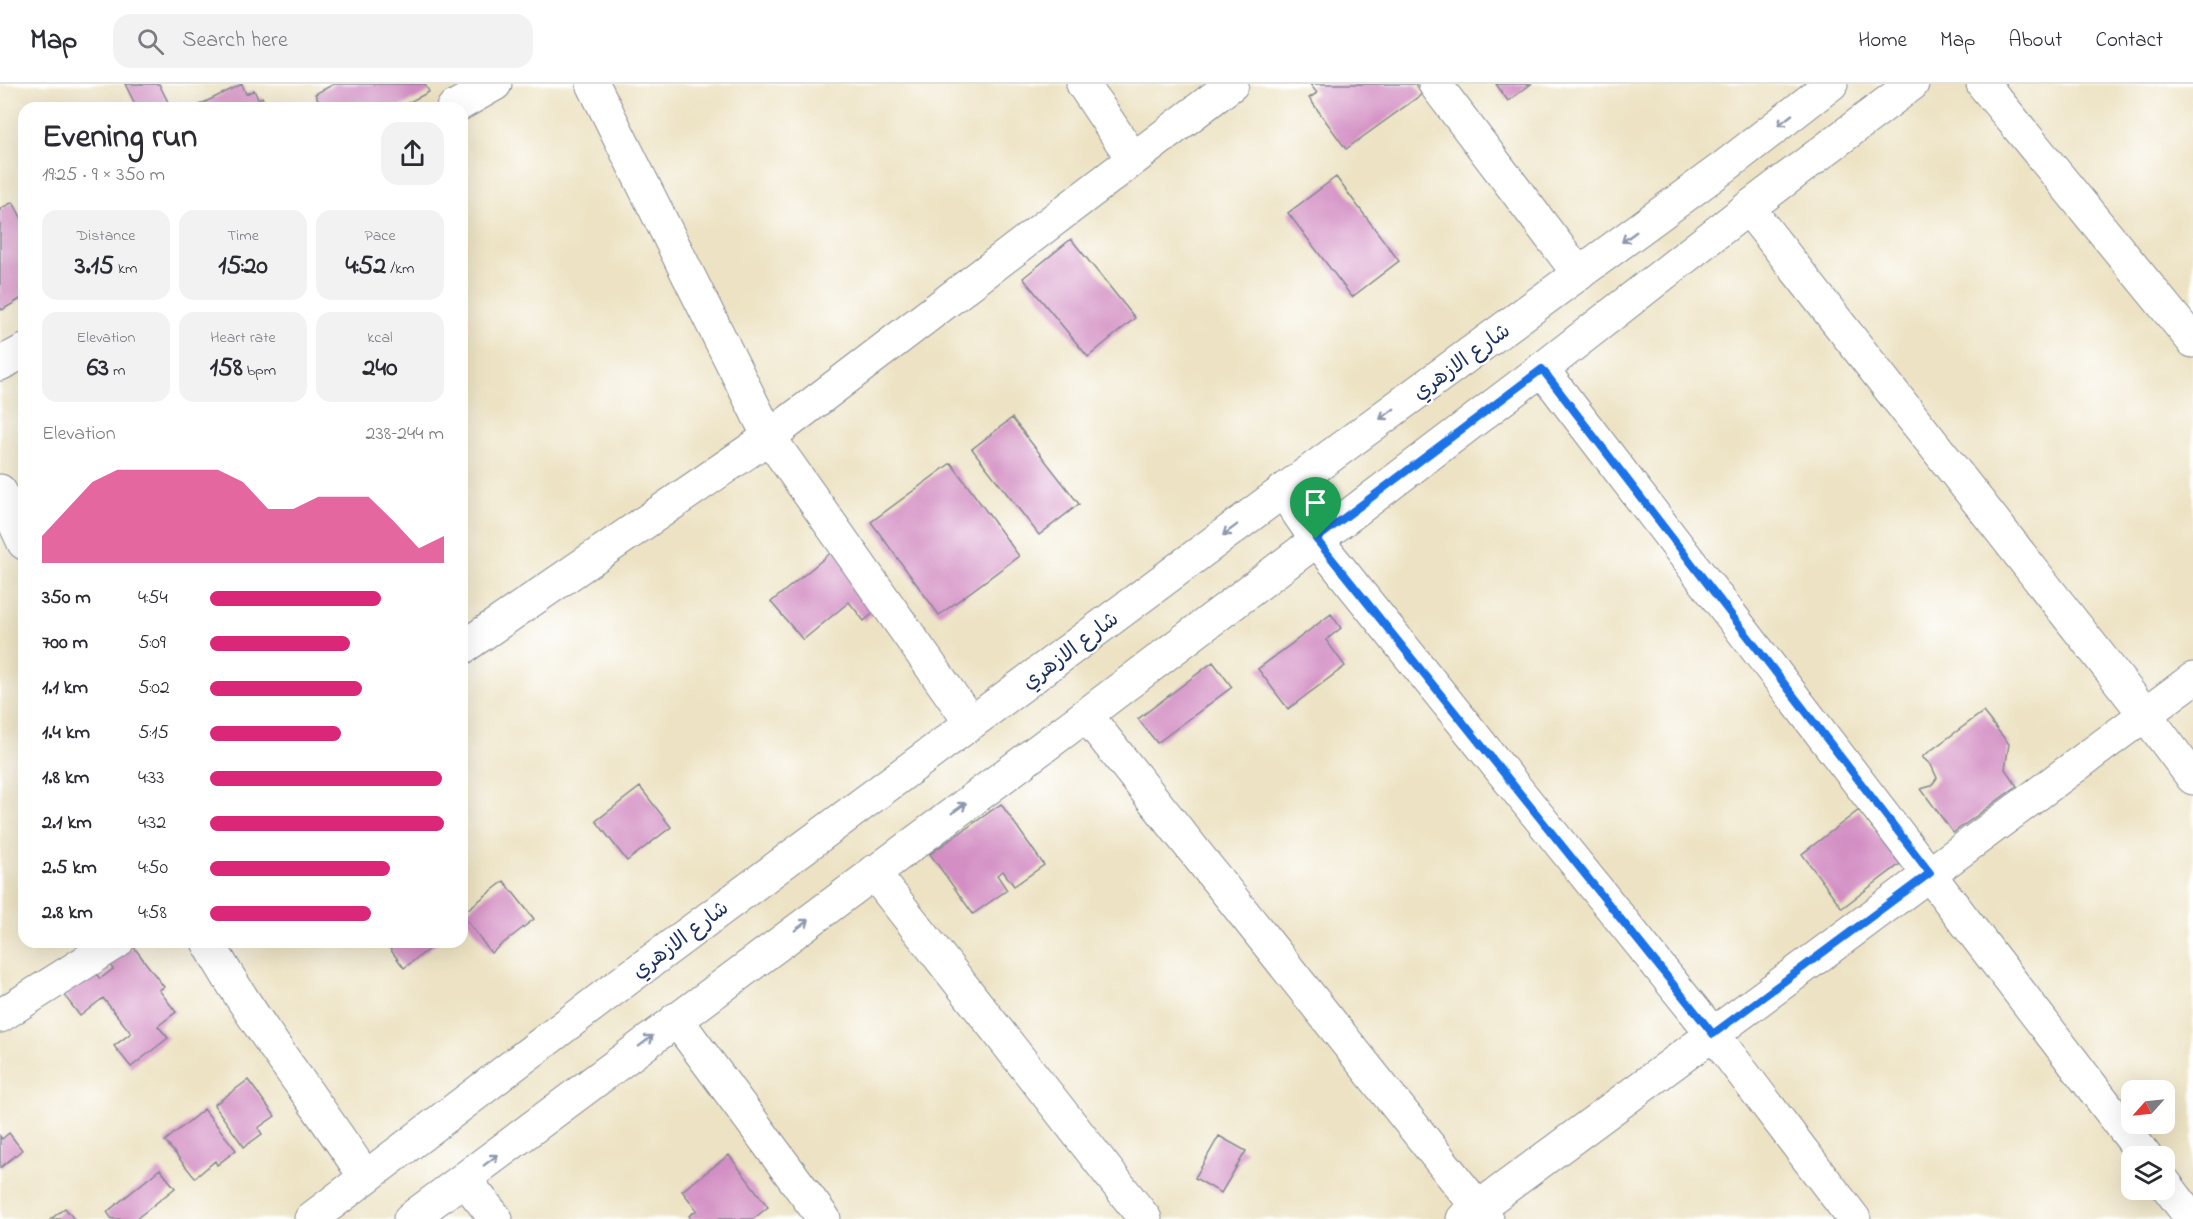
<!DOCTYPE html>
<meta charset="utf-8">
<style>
body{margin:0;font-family:"Indie Flower","Playpen Sans Arabic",sans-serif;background:#f2f2f3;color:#2b2b33;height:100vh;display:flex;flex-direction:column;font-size:22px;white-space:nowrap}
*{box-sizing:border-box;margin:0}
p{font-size:20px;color:#7c7c81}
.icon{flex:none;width:33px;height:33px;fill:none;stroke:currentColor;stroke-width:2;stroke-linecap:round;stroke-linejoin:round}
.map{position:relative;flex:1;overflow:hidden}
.drawer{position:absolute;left:18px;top:18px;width:450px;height:846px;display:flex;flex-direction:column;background:#fff;border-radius:18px;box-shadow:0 6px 24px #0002}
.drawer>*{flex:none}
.needle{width:39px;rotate:243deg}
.tools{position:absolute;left:2121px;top:996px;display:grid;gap:12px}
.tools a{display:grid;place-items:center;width:54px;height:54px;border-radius:12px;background:#fff;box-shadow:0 6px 24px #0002;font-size:30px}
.pin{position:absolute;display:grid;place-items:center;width:51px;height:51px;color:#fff;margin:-62px -26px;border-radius:50% 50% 50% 0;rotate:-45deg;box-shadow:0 0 6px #0007}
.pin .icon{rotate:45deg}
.round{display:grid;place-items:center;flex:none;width:63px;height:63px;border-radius:18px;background:#f2f2f3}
.summary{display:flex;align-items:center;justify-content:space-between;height:102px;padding:0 24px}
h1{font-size:33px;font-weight:700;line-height:45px}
.stats{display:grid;grid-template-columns:repeat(3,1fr);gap:9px;height:102px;padding:6px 24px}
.stats div{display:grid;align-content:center;border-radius:15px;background:#f2f2f3;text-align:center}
.stats b{font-size:26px;font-weight:700}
.stats small{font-size:16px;font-weight:400}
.stats p{font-size:16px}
.chart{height:168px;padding:12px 24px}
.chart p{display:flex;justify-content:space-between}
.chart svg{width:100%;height:108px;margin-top:6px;fill:#db2777;opacity:.7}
ul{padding:0 24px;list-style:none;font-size:20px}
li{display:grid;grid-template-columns:96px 72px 1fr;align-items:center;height:45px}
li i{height:15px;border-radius:8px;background:#db2777}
header{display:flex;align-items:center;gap:36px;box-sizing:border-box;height:84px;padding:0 30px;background:#fff;border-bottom:2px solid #e1e1e2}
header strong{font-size:28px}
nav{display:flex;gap:33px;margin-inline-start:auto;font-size:21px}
.search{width:420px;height:54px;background:#f2f2f3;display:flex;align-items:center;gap:15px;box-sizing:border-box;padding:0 21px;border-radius:18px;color:#7c7c81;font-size:22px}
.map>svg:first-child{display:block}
.building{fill:#d38ec3}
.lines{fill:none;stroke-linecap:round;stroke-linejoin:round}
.minor-casing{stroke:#848991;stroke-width:35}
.tertiary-casing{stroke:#848991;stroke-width:35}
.minor{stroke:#fff;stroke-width:33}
.tertiary{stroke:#fff;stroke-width:33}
.oneway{stroke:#8d97ae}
.route-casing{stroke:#fff;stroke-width:12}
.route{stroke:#1a73e8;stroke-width:8}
.labels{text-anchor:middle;stroke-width:4.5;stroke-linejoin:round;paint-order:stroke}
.street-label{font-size:21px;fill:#1b2f5e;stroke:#fff}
</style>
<header>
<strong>Map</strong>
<div class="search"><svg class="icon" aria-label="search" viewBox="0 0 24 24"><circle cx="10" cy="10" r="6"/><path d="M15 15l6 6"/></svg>Search here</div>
<nav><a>Home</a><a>Map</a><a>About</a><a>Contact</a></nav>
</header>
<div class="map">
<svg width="2193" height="1135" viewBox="0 0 2193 1135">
<rect width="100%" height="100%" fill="#fff"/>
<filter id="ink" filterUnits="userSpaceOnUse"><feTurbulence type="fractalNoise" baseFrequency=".0167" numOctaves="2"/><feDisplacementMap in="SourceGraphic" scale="12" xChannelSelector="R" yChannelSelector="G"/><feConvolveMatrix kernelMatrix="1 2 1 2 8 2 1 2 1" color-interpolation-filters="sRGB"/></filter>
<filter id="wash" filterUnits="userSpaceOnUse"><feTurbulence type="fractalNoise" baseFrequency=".008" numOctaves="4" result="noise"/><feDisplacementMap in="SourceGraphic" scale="24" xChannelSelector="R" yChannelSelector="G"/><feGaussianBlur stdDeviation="1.35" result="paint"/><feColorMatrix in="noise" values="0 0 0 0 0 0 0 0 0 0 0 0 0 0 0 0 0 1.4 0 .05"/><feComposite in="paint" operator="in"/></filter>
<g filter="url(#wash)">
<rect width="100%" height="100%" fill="#ede3c4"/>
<g id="blocks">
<path class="building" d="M125 0H159L171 24H137Z
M242 0 246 10 254 6 258 15 262 13 267 24H193Z
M334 0H425L429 8 398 24H322L315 10Z
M1310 0H1415L1422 10 1346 65 1309 14 1317 9Z
M1496 0H1531L1508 17Z
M1336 93 1399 177 1352 213 1288 129Z
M13 118 24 139V213L2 226 0 223V125Z
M1071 155 1135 234 1088 273 1023 194Z
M1012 334 1079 420 1039 451 972 365Z
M951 379 1019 472 939 531 871 438Z
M838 463 884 520 864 537 849 518 803 556 771 518Z
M1331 530 1341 544 1326 556 1345 582 1288 625 1258 585Z
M1213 578 1232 603 1157 659 1138 635Z
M1983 628 2009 660 2005 685 2017 702 1953 749 1921 705 1931 702 1937 694 1931 681 1922 673Z
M640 703 671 743 627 777 596 737Z
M1001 720 1044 781 1014 802 1003 787 997 791 1007 806 973 830 930 770Z
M1859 726 1900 780 1842 824 1802 770Z
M504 797 534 835 491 869 462 830Z
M385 858H438L404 884Z
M133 862 164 903 159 906 176 928 158 942 168 954 131 983 114 962 131 949 103 914 80 932 64 911 95 888 100 895 113 885 109 880Z
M248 996 275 1032 258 1044 262 1050 244 1063 214 1021Z
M204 1025 236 1066 217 1081 215 1077 195 1094 165 1057Z
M9 1049 22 1066 0 1084V1052L2 1055Z
M1219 1052 1246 1067 1221 1109 1195 1094Z
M729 1071 768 1123 753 1135H691L689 1132 697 1126 682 1107Z
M160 1085 175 1104 136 1135H112L107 1128Z
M65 1124 74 1135H51Z"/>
</g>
</g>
<g filter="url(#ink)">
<use href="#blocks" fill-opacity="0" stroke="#848991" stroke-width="1.5"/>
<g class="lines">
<defs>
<path id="minor" d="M593 0 769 353 971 639
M1083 0 1133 75
M1435 0 1579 190
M1983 0 2193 257
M453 24 495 0
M1748 124 2145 630 2193 694
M0 280 24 267
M1542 285 2145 1072
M0 407 24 459
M1283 407 1316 455 1713 950 1854 1135
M462 564 769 353 1232 0
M1086 631 1487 1135
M873 788 1145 1135
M208 858C254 941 314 1014 365 1093
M0 932 117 858
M676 935 824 1135
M465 1096 496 1135
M2164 1098 2192 1135
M1463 1135 2193 595"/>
<path id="tertiary" d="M311 1135 611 907 1283 407 1724 83 1831 0
M410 1135 1086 631 1542 285 1748 124 1912 0"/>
</defs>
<use href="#minor" class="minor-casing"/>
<use href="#tertiary" class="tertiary-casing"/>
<use href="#minor" class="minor"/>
<use href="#tertiary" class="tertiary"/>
</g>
<defs><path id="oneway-shaft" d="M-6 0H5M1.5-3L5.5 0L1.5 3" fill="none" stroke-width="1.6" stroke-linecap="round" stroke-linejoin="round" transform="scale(1.5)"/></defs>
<g class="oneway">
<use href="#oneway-shaft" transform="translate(1785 36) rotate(142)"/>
<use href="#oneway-shaft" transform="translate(1629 153) rotate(144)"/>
<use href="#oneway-shaft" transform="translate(1387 330) rotate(144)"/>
<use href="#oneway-shaft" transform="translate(1230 446) rotate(143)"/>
<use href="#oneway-shaft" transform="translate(959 724) rotate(-36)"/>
<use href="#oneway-shaft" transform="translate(802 841) rotate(-37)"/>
<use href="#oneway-shaft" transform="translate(646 957) rotate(-37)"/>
<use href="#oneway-shaft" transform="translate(491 1076) rotate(-37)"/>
</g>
</g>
<g class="lines" filter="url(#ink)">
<defs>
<path id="route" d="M1542 285 1930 789 1713 950 1316 455Z"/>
</defs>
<use href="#route" class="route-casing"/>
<use href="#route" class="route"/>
</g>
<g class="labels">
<g class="street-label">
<text transform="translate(1461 277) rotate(-36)" y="7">شارع الازهري</text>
<text transform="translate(1070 566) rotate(-37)" y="7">شارع الازهري</text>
<text transform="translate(680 855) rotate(-37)" y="7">شارع الازهري</text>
</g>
</g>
</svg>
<div class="tools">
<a><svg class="needle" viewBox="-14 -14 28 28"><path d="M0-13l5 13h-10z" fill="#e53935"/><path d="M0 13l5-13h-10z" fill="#7c7c81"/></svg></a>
<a><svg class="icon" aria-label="layers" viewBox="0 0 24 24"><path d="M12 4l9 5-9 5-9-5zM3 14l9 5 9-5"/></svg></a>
</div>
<div class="pin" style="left:1316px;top:455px;background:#1e9e55"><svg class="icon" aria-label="arrive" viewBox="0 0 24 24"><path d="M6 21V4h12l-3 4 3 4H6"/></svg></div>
<section class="drawer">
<div class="summary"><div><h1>Evening run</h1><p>19:25 · 9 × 350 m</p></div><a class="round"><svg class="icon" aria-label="share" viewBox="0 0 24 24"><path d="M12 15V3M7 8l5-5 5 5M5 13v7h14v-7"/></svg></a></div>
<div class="stats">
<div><p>Distance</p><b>3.15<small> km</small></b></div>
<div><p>Time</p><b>15:20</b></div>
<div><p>Pace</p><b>4:52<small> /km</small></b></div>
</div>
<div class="stats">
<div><p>Elevation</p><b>63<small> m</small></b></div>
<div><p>Heart rate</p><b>158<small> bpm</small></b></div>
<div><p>kcal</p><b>240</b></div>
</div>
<div class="chart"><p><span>Elevation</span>238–244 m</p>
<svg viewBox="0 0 160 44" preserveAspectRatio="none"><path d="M0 44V33L10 22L20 11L30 6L40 6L50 6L60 6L70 6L80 11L90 22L100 22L110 17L120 17L130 17L140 27L150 38L160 33V44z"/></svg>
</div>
<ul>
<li><b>350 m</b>4:54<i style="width:73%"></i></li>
<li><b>700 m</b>5:09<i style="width:60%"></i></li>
<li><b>1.1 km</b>5:02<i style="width:65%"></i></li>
<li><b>1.4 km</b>5:15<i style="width:56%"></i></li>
<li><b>1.8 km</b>4:33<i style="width:99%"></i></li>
<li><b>2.1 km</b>4:32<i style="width:100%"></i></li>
<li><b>2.5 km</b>4:50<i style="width:77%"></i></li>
<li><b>2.8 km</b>4:58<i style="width:69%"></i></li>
</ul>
</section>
</div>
